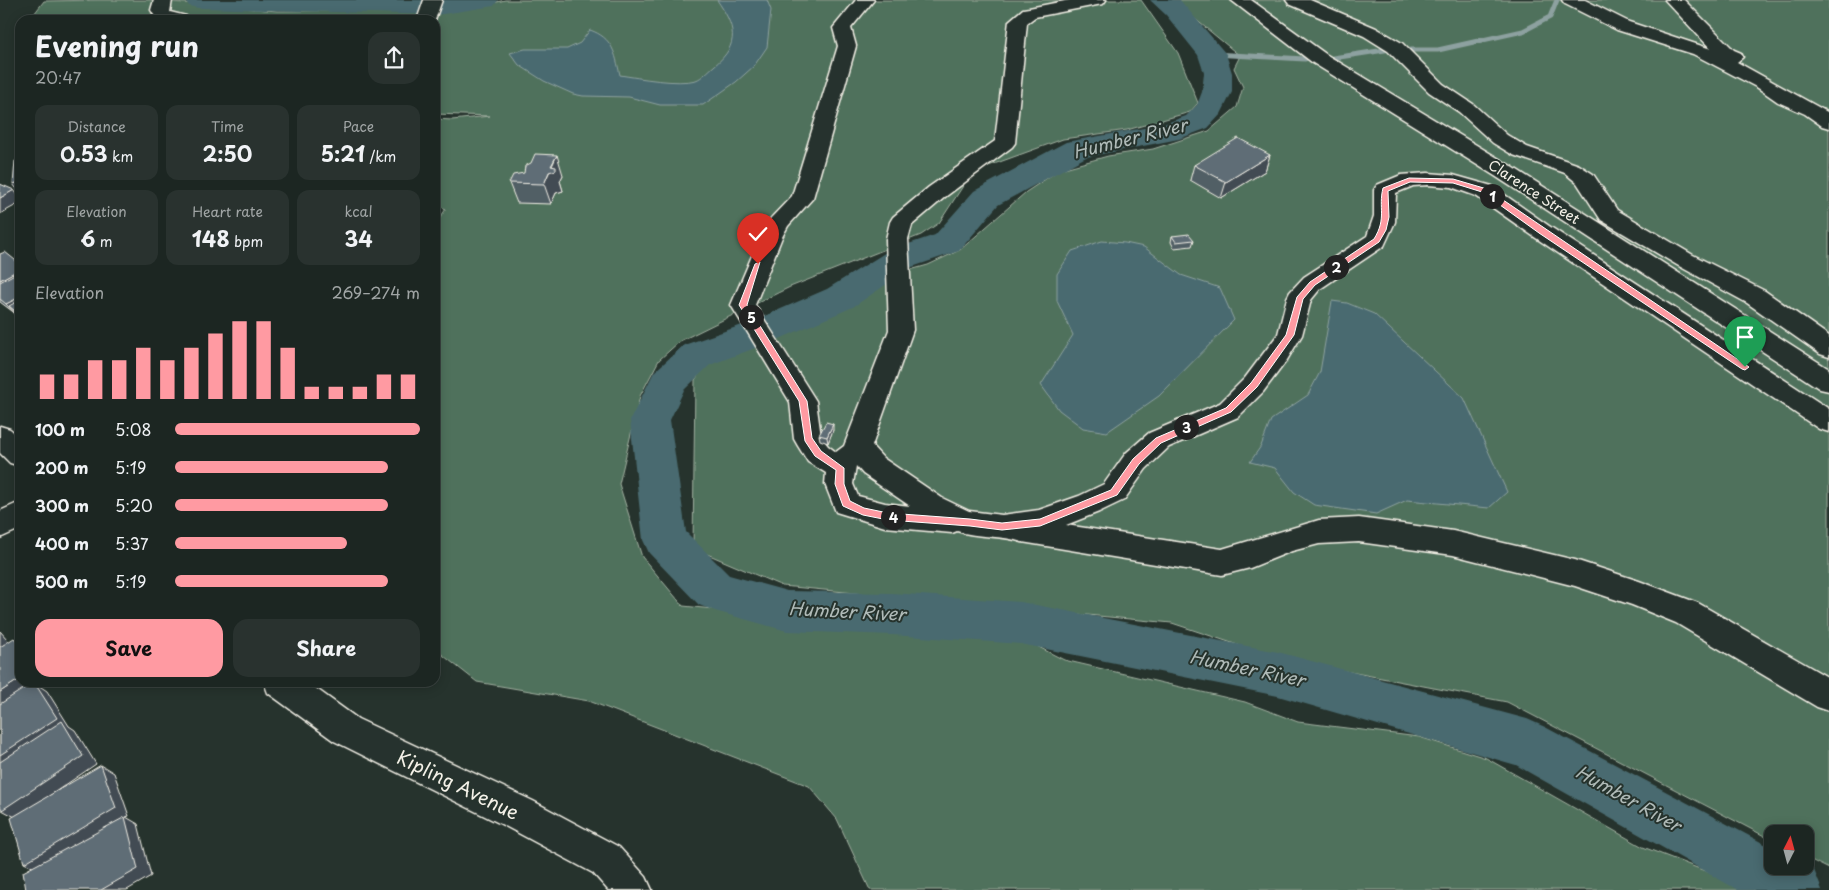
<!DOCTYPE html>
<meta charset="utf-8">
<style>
body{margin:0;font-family:"Playpen Sans",sans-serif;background:#29322f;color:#f1f3f6;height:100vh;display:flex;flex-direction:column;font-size:19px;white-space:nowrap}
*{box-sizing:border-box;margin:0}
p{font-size:16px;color:#a0a5a5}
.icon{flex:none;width:28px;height:28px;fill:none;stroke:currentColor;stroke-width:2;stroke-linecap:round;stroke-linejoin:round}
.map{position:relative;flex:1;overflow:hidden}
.side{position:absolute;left:15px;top:15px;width:425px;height:672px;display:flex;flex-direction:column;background:#1c2622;border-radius:15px;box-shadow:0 2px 12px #0003,0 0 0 1px #3a4340}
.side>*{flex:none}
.needle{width:32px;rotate:6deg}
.controls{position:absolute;left:1764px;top:825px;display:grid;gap:10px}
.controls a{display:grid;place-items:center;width:50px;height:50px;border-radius:10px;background:#1c2622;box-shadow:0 2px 12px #0003,0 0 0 1px #3a4340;font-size:25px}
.pin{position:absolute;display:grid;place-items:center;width:42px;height:42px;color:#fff;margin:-51px -21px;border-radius:50% 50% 50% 0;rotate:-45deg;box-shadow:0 0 5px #0007}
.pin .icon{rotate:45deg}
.km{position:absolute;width:25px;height:25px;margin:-12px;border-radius:50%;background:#222;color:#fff;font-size:14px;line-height:25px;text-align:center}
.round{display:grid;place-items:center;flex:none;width:52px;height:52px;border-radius:15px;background:#29322f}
.head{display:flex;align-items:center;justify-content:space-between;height:85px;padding:0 20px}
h1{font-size:28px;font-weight:700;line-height:38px}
.metrics{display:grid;grid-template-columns:repeat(3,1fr);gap:8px;height:85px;padding:5px 20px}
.metrics div{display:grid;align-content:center;border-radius:12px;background:#29322f;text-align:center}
.metrics b{font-size:21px;font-weight:700}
.metrics small{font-size:14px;font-weight:400}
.metrics p{font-size:14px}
.chart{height:140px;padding:10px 20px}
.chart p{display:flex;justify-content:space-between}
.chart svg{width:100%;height:90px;margin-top:5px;stroke:#ff9aa2;stroke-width:6}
.button{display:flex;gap:10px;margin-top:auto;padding:10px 20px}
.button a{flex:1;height:58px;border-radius:15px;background:#ff9aa2;color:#111;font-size:20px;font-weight:700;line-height:58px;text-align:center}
.button a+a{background:#29322f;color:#f1f3f6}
ul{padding:0 20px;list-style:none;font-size:16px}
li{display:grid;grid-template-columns:80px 60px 1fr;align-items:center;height:38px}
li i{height:12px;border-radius:6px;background:#ff9aa2}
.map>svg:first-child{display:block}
.green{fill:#50715b;stroke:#a2b1a2}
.water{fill:#496b70;stroke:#8da1a0}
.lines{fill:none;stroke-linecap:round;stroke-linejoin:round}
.stream{stroke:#8da1a0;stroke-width:5}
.river{fill:#496b70;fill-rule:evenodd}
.minor-casing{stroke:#f4f1e8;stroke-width:3}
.minor{fill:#26332d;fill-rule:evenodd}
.wall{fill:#515e65;stroke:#f4f1e8}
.shaded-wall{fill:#424c53;stroke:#f4f1e8}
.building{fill:#5e6d76;stroke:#f4f1e8}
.route{fill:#ff9aa2;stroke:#fff}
.labels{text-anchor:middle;stroke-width:4;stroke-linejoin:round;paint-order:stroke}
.far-street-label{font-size:14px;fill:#f4f1e8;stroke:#26332d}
.water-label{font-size:18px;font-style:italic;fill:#b0bbb8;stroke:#26332d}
.near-street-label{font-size:19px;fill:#f4f1e8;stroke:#26332d}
</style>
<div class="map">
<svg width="1829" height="890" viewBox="0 0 1829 890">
<rect width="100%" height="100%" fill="#26332d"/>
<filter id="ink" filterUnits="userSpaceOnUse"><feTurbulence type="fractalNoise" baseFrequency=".02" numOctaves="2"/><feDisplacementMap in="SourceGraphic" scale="10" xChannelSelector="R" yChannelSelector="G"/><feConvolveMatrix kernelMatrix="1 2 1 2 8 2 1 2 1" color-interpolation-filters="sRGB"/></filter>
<g filter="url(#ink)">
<path class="green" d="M101 0H149L277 11 418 10 481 6 505 0H1141L1178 53 1198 103 1190 112 1127 130 1063 139 972 172 939 223 921 235 790 287 680 341 659 360 640 396 619 484 642 557 683 606 1025 640 1064 660 1245 702 1298 722 1419 737 1486 758 1643 847 1754 890H870L837 819 809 786 589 701 477 682 435 649V225L446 209 435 204V119L452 120 490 116 435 114V20H35L34 14 44 1Z
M1172 0H1829V869L1805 857V834H1772V840L1507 702 1277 658 1172 623 782 586 693 548 695 380 717 349 874 280 928 265 960 250 1026 192 1061 169 1108 156 1153 149 1209 131 1237 107 1243 87 1234 68 1240 56Z"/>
<path class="water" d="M717 0H767L771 10 767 47 754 66 736 82 703 105H660L629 97 583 96 573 94 544 81 519 65 510 53 525 49H567L580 43 590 30C613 38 615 53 620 75 639 78 678 85 696 80 702 78 709 70 714 66 741 44 735 26 717 0Z
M1102 241 1125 243 1144 247 1181 275 1220 288 1234 320 1159 396 1107 432 1083 428 1059 410 1041 385 1073 335 1057 301V274L1072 251Z
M1332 301 1347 303 1374 314 1464 398 1507 492 1489 508 1407 500 1376 514 1314 505 1294 492 1275 468 1250 462 1261 446 1271 420 1308 395 1320 372Z"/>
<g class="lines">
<path class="stream" d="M1411 50H1438L1523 31 1550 17 1557 0
M1212 54 1305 59
M1333 58 1385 50"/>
<path class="river" d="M185 0H498L494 6 437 15 198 8 189 6Z
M1150 0H1180L1226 54 1232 73V92L1221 114 1208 128 1179 139 1086 157 998 205 959 251 912 267 853 307 777 340 710 365 684 390 670 420 686 532 729 575 787 591 892 593 1021 602 1278 652 1527 719 1545 727 1772 848V866L1805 865 1814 870 1822 890H1738L1516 765 1278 696 1021 644 892 635 787 631 715 611 699 605 649 553 643 540 630 420 654 372 684 345 751 322 827 289 888 251 935 235 974 191 1066 142 1161 125 1186 116 1197 105 1202 92 1204 73 1198 55 1166 15Z"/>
<defs>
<path id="minor" d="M154 0H172L170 12 186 16 189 20H157L151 10Z
M424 0H442L435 20H417Z
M856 0H874L851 28 856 46 813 198 788 226 782 237 755 305 816 401 821 437 828 446 836 452 844 446 889 330 886 239 890 222 893 217 929 187 995 141 1009 21 1023 9 1029 8 1070 0H1106L1103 4 1097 5 1035 17 1027 23 1015 143 1012 147 945 197 912 225 908 239 913 330 872 446 883 458 942 498 969 511 1002 515 1039 510 1079 496 1104 484 1126 453 1149 433 1220 403 1245 378 1278 334 1287 298 1290 292 1304 277 1367 236 1374 216V190L1377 185 1401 175 1428 173 1453 175 1492 186 1549 226 1829 409V432L1819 429 1533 236 1476 196 1451 187 1428 185 1413 186 1396 193 1395 222 1384 246 1320 289 1311 300 1302 335 1287 360 1263 392 1238 417 1169 447 1146 469 1124 500 1099 512 1066 525 1222 549 1319 520 1359 518 1453 531 1575 560 1639 581 1698 603 1829 678V711L1817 707 1676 623 1632 605 1575 586 1453 555 1359 542 1319 544 1292 551 1250 568 1222 575 1022 542C1002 535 978 538 957 531L952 533 885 527 836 512 825 484 826 473 808 462 798 446 794 439 790 402 731 305 760 237 771 218 792 196 838 46 833 28ZM856 466 863 474 910 506 885 503 858 496 853 484Z
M1231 0H1251L1327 55 1511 166 1829 369V391L1820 389 1495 176 1313 63Z
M1286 0H1310L1376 28 1402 43 1443 84 1473 104 1507 135 1527 147 1579 165 1593 174 1617 210 1693 255 1765 291 1829 336V357L1820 354 1747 303 1677 265 1601 220 1577 183 1565 173 1513 155 1493 143 1459 112 1429 92 1388 51 1364 36 1289 4Z
M1562 0H1585L1629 22 1711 49 1665 0H1684L1734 50 1741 53 1743 57 1737 62 1829 113V128L1822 126 1805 114 1778 102 1758 88 1693 54 1617 30 1565 4Z
M0 426 10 429 20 438V466L10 463 0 453Z
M20 502V529L0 538V511Z
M264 682H307L358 719 533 801 619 847 646 877 652 890H608L593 873 507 827 334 741 268 693Z"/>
</defs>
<use href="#minor" class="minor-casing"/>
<use href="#minor" class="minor"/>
</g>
<path class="wall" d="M1270 155 1265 171 1221 198 1190 180 1194 165Z
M563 175 560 181 563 191 556 193 551 204 517 203 509 183Z
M1172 236 1194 240 1192 246 1174 248 1171 242Z
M0 254 20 264V317L0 302Z
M833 430 828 443 820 440 819 435Z"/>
<path class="shaded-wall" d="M557 155 563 175 560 181 563 191 556 193 551 204 544 184Z
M1270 155 1265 171 1221 198 1226 182Z
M20 182V193L13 184Z
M14 190 20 198V203L0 214V198Z
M20 269V285L0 295V280Z
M20 297V313L9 306 17 315H16L6 304Z
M833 424V430L828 443 827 437Z
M0 631 14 647 0 656Z
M20 679V682H41L38 685 47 691 69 726 75 730 96 764 17 818 2 810 0 773V692Z
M101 765 114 773 129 816 126 817 138 824 151 876 127 890H101L39 870 24 863Z"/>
<path class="building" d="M1238 138 1270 155 1226 182 1194 165Z
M535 154 557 155 551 166 556 167V170L549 172 544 184 509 183 513 175 524 173 525 166 531 163Z
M20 160V182L13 184 15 161Z
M0 184 14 190 0 198Z
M1189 234 1194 240 1176 242 1172 236Z
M5 252 20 264V269L0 280V254Z
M20 271V297L6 304 0 299V282Z
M20 300V315L9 306Z
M826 422 833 424 827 437 819 435Z
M14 638 20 645V679L0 692V647Z
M34 682 57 718 0 755V704Z
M62 721 83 756 2 810 0 805V762Z
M101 765 116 808 24 863 11 818Z
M125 817 138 869 101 890H26L23 872Z"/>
</g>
<path class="route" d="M1409 178 1453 179 1487 189 1749 367 1745 370 1742 369 1539 233 1482 192 1453 183 1410 182 1388 191 1389 217 1386 230 1379 242 1315 285 1303 299 1294 335 1257 387 1231 412 1161 443 1139 464 1117 495 1040 526 1002 530 970 526 888 520 863 515 843 506 835 484 836 470 815 456 805 441 799 401 739 305 755 264 760 262 747 305 807 401 812 438 821 451 844 468V484L850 501 864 508 888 513 970 519 1002 523 1040 519 1111 490 1133 459 1156 438 1226 408 1251 383 1286 335 1297 297 1310 282 1374 239C1387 218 1378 208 1383 188Z"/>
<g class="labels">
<g class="far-street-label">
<text transform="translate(1534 192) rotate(33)" y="5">Clarence Street</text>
</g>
<g class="water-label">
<text transform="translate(1130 139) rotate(-14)" y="6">Humber River</text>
<text transform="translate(847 612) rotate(3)" y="6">Humber River</text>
<text transform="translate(1247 669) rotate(12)" y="6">Humber River</text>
<text transform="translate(1628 799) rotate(29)" y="6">Humber River</text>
</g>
<g class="near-street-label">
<text transform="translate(458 785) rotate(26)" y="7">Kipling Avenue</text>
</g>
</g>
</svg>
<div class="controls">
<a><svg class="needle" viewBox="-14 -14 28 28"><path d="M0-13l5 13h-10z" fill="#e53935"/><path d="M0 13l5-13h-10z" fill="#a0a5a5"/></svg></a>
</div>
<div class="pin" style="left:1745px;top:367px;background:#1e9e55"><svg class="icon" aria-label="arrive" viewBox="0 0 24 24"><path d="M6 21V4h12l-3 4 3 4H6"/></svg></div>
<div class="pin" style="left:758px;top:264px;background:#d93025"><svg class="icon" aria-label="check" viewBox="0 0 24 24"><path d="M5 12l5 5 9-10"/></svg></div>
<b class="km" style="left:1492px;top:196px">1</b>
<b class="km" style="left:1336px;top:267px">2</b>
<b class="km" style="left:1186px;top:427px">3</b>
<b class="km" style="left:893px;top:517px">4</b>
<b class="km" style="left:751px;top:317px">5</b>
<section class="side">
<div class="head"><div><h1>Evening run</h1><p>20:47</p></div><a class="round"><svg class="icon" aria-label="share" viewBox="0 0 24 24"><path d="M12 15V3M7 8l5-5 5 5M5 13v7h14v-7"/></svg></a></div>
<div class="metrics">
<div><p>Distance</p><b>0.53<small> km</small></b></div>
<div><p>Time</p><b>2:50</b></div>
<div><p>Pace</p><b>5:21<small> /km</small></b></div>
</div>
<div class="metrics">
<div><p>Elevation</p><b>6<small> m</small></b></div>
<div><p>Heart rate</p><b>148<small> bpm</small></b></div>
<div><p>kcal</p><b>34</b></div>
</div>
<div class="chart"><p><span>Elevation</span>269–274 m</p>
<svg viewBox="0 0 160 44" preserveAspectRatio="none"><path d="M5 44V32M15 44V32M25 44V25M35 44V25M45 44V19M55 44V25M65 44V19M75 44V12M85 44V6M95 44V6M105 44V19M115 44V38M125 44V38M135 44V38M145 44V32M155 44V32"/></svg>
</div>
<ul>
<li><b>100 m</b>5:08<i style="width:100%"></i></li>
<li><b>200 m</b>5:19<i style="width:87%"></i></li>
<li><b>300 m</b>5:20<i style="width:87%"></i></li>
<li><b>400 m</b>5:37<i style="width:70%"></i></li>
<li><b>500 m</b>5:19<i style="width:87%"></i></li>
</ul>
<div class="button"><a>Save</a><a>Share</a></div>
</section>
</div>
